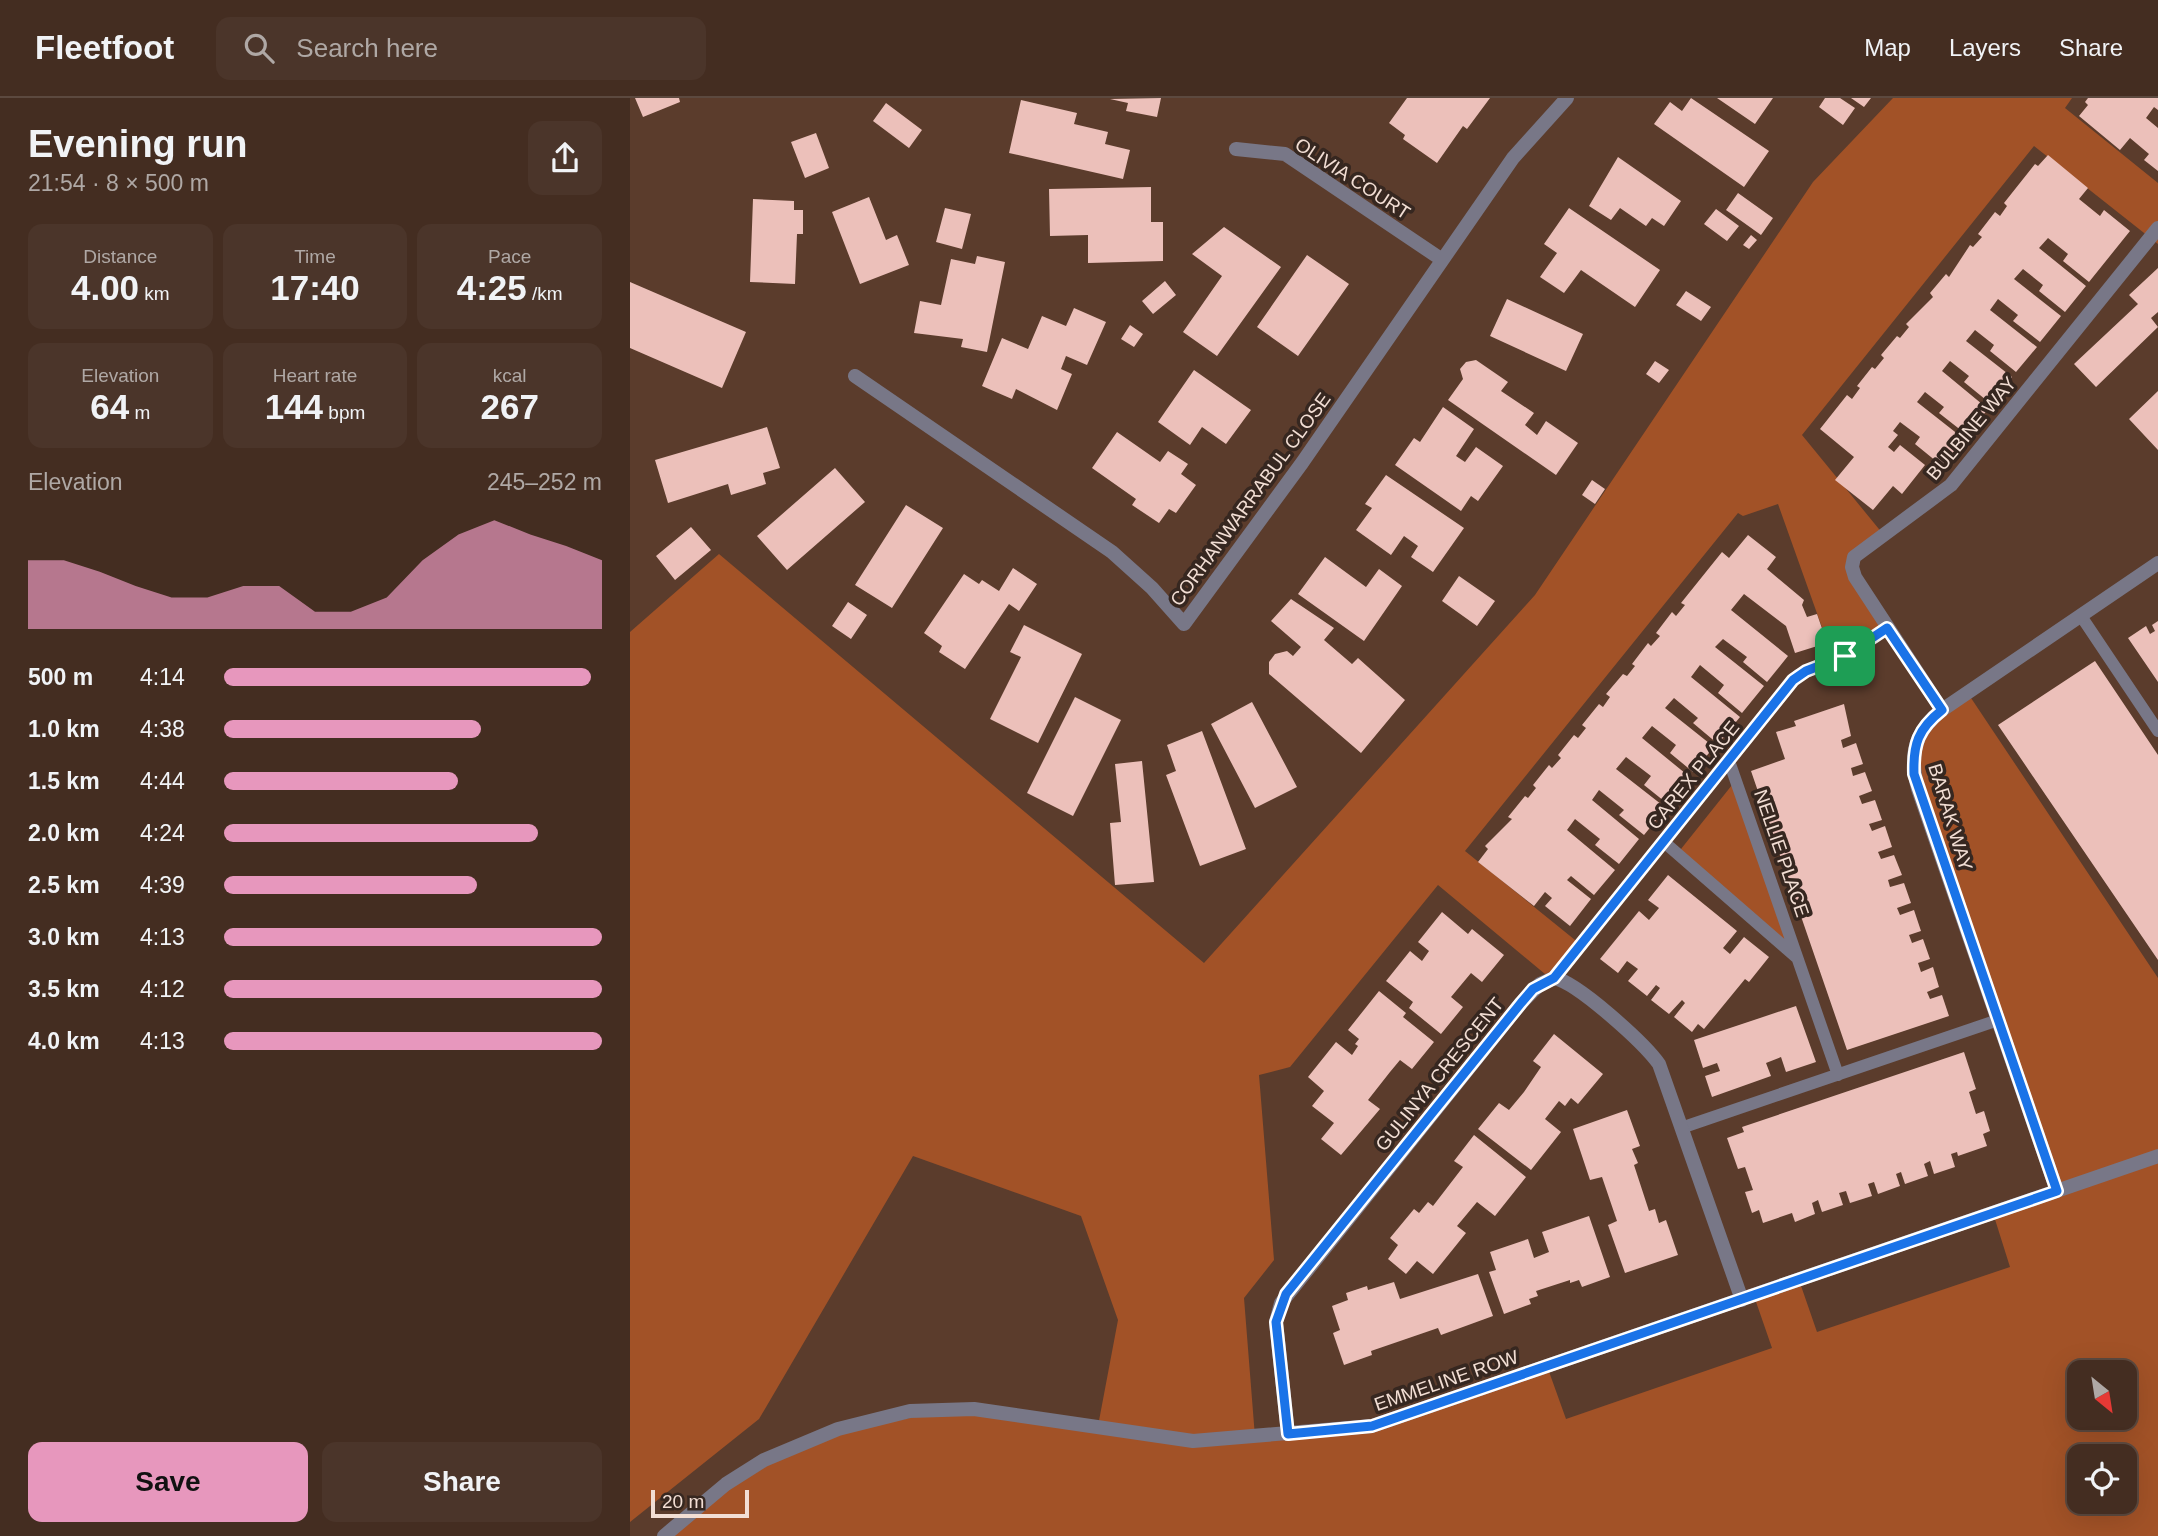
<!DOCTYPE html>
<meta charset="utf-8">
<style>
body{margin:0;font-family:Arial,sans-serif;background:#4b352a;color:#f1f3f6;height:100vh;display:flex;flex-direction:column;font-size:26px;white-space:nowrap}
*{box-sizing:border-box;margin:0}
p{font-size:23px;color:#afa8a5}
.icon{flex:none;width:38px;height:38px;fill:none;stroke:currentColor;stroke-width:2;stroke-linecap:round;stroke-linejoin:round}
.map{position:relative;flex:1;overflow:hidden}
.side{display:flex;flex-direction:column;background:#442d21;width:630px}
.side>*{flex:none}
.needle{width:46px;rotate:150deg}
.tools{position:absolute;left:1437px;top:1262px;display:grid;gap:14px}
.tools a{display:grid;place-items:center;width:70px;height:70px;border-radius:14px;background:#442d21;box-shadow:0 7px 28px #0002,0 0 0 2px #5c493f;font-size:35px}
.scale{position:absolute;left:21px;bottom:18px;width:98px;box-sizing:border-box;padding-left:7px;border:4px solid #f2ded4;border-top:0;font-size:19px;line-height:24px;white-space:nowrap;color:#f2ded4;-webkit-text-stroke:5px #362720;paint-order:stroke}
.pin{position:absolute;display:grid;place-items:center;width:60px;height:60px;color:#fff;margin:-30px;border-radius:14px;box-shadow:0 4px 10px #0006}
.round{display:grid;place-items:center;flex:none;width:74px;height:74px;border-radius:14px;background:#4b352a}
.overview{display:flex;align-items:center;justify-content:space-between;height:119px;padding:0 28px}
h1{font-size:38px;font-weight:800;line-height:52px}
.metrics{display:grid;grid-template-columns:repeat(3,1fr);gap:10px;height:119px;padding:7px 28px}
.metrics div{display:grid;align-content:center;border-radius:14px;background:#4b352a;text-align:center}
.metrics b{font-size:35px;font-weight:800}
.metrics small{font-size:19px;font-weight:400}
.metrics p{font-size:19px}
.chart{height:196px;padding:14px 28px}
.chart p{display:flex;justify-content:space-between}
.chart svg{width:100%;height:126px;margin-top:7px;fill:#e797bd;opacity:.7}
.cta{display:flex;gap:14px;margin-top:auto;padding:14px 28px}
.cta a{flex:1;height:80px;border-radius:14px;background:#e797bd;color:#111;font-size:28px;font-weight:800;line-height:80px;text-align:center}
.cta a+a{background:#4b352a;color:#f1f3f6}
ul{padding:0 28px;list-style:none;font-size:23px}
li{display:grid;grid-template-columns:112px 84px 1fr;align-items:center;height:52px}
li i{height:18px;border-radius:9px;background:#e797bd}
header{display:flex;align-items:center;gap:42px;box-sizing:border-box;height:98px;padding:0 35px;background:#442d21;border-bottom:2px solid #5c493f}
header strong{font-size:33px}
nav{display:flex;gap:38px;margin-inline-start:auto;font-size:24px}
.search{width:490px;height:63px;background:#4b352a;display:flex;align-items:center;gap:18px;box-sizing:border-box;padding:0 24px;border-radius:14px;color:#afa8a5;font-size:26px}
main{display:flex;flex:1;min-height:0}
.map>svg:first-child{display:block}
.green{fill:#a25227;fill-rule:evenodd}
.building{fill:#ecc0ba}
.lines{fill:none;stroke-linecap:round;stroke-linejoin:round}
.service{stroke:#787787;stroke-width:12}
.minor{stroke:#787787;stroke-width:14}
.route-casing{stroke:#fff;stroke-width:14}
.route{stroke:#1a73e8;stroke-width:9}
.labels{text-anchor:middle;stroke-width:7;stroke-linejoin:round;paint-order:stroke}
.street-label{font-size:19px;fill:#f2ded4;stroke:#362720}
</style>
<header>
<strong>Fleetfoot</strong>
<div class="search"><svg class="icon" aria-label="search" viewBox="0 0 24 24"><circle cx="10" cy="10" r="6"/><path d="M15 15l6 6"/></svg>Search here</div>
<nav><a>Map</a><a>Layers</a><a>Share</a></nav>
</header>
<main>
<section class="side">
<div class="overview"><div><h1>Evening run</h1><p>21:54 · 8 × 500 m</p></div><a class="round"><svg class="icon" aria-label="share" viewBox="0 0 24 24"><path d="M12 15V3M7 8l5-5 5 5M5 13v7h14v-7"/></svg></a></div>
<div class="metrics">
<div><p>Distance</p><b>4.00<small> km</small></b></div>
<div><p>Time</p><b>17:40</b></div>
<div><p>Pace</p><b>4:25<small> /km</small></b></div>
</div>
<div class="metrics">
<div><p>Elevation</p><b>64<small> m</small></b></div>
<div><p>Heart rate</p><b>144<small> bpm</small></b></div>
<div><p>kcal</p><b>267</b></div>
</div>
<div class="chart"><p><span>Elevation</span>245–252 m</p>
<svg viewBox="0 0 160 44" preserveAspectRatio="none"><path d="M0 44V20L10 20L20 24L30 29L40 33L50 33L60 29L70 29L80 38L90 38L100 33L110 20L120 11L130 6L140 11L150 15L160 20V44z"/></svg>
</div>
<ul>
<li><b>500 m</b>4:14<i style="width:97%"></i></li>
<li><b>1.0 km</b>4:38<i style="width:68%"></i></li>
<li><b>1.5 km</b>4:44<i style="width:62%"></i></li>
<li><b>2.0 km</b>4:24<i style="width:83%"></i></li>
<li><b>2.5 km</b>4:39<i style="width:67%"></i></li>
<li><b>3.0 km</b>4:13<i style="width:100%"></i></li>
<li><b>3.5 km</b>4:12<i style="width:100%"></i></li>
<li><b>4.0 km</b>4:13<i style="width:100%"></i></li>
</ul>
<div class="cta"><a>Save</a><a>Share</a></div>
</section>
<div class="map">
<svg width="1528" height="1438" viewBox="0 0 1528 1438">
<rect width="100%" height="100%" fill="#5b3c2c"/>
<path class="green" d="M1263 0H1442L1435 10 1528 85V146L1404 48 1172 337 1253 436 1222 463 1257 530 1204 563 1148 406 1113 418 1108 415 835 753 950 846 921 881 808 787 660 969 629 977 644 1162 614 1200 625 1339 742 1328 917 1268 936 1321 1142 1250 1124 1198 1169 1182 1187 1234 1380 1169 1363 1115 1426 1093 1288 691 1284 649 1337 594 1528 880V1438H34L62 1413 181 1341 322 1311 468 1328 488 1222 451 1118 283 1058 129 1321 0 1424V534L89 456 574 865 905 497 1183 84ZM1449 1274H1494V1320H1449ZM1449 1358H1494V1404H1449Z
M1106 682 1168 860 1047 756Z"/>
<path class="building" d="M5 0H49L50 4 13 19Z
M531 0 527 19 496 13 498 5 480 1Z
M777 0H860L837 31 833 28 807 65 773 41 775 37 759 25Z
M1061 0 1139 53 1114 89 1024 26 1040 4 1052 13Z
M1087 0H1143L1125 26Z
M1195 0H1210L1225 10 1213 27 1189 9Z
M1221 0H1241L1234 9Z
M1458 0H1528V12L1524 9 1516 20 1528 30V73L1514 62 1519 56 1500 40 1490 52 1449 18 1458 7 1455 4Z
M391 2 447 15 444 26 478 34 475 46 500 52 493 81 379 55Z
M256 5 292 32 279 50 243 23Z
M186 35 199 70 175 80 161 44Z
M1418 57 1458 90 1449 101 1470 118 1474 112 1500 133 1459 184 1433 163 1438 156 1418 140 1409 150 1456 188 1435 214 1409 193 1413 187 1393 171 1384 181 1431 218 1410 244 1383 223 1388 217 1368 201 1360 212 1407 249 1386 274 1360 253 1364 247 1345 232 1336 243 1382 279 1361 306 1334 284 1339 278 1320 263 1312 273 1358 311 1337 337 1309 315 1314 309 1295 294 1287 304 1334 341 1312 368 1285 346 1290 339 1270 324 1263 333 1268 337 1258 349 1264 354 1270 347 1295 367 1272 396 1263 388 1243 412 1205 382 1224 359 1190 331 1217 297 1222 301 1230 290 1227 288 1242 269 1245 271 1254 260 1251 257 1267 238 1270 240 1279 229 1276 226 1303 199 1300 195 1316 176 1319 179 1340 147 1343 149 1352 139 1348 136 1365 114 1370 118 1377 108 1374 105 1405 66 1408 68Z
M988 59 1051 103 1034 128 1022 120 1016 128 990 110 981 122 959 108Z
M521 89V124H533V163L458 165V137L420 138 419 91Z
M1108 95 1143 120 1131 137 1096 112Z
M239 99 256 142 267 137 279 167 230 186 202 114Z
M123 101 164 103V112H173V136H167L165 186 120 184Z
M315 110 341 116 332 151 306 144Z
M939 110 1030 172 1005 209 951 172 934 195 910 179 927 155 914 146Z
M1086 111 1109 128 1097 143 1074 126Z
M594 129 651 169 587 258 553 234 592 178 562 156Z
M1121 137 1127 142 1119 151 1113 147Z
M677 157 719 186 668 258 627 229Z
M347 158 375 164 357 254 331 249 333 241 284 235 290 203 311 207 321 161 345 166Z
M1528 170V214L1521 220 1528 229 1466 289 1444 266 1508 206 1499 197Z
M535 183 546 197 523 216 512 203Z
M0 184 116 234 92 290 0 250Z
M1056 193 1081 209 1071 223 1046 207Z
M877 201 953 236 936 273 860 238Z
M444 210 476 224 457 267 436 258 431 271 442 276 427 312 386 291 382 301 352 288 372 240 398 251 412 218 436 228Z
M500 227 513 236 504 249 491 241Z
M846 262 878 284 871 293 904 315 895 327 907 337 916 323 948 345 926 377 818 302 833 281 830 271 836 264Z
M1025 263 1039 272 1029 285 1016 276Z
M564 272 621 312 596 346 572 329 560 347 528 324Z
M1528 293V352L1499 321Z
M813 309 844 331 826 358 835 364 846 349 873 368 848 403 841 398 831 413 765 367 784 340 790 344Z
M137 329 150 370 133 375 136 386 101 397 98 386 38 405 25 362Z
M487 334 530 364 538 353 558 366 551 376 566 387 546 415 539 411 529 425 502 407 506 401 462 370Z
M205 370 235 404 157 472 127 438Z
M756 377 834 430 803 474 781 459 788 448 774 438 761 457 726 432 742 410 735 406Z
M962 382 975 391 965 406 952 397Z
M276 407 313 430 262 510 225 487Z
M61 429 81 452 45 482 26 458Z
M1118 437 1146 459 1137 471 1174 502 1172 507 1177 519 1187 516 1197 545 1165 555 1156 528 1114 496 1101 512 1158 558 1137 584 1113 564 1117 559 1093 541 1085 549 1134 588 1112 615 1088 595 1094 587 1070 567 1061 579 1110 619 1088 646 1063 625 1068 620 1044 600 1035 610 1084 649 1063 674 1040 655 1046 647 1022 628 1012 640 1061 680 1039 707 1014 687 1021 678 996 659 986 671 1036 710 1014 737 989 717 994 712 969 692 962 702 1009 741 989 766 965 747 970 741 945 721 937 732 985 772 964 797 941 778 937 782 961 801 940 828 915 808 922 800 915 794 904 808 848 764 858 751 855 748 882 721 878 719 895 698 898 700 906 690 903 687 919 667 922 670 931 660 928 657 944 637 948 640 956 630 952 627 969 606 973 609 980 599 976 596 993 576 997 578 1005 568 1002 566 1018 545 1021 548 1030 538 1026 535 1042 514 1046 518 1055 507 1051 505 1092 454 1099 460Z
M695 459 736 489 749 471 772 488 734 543 668 496Z
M383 470 407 486 389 513 379 506 335 571 309 554 312 548 294 535 334 476 349 486 352 482 369 493Z
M829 478 865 503 847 528 812 503Z
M661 501 704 530 694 542 722 566 728 560 775 602 731 655 639 576V564L645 556 657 553 663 558 671 549 641 523Z
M218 504 237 517 221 541 202 528Z
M1528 523V584L1498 540 1516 528 1520 536 1525 533 1522 527Z
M394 527 452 556 408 645 360 621 391 559 380 554Z
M1465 563 1528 657V862L1368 627Z
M445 599 491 622 443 718 397 695Z
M622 604 667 689 625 710 581 626Z
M1214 606 1221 638 1211 642 1213 650 1226 645 1233 666 1221 670 1223 678 1235 674 1242 693 1229 698 1232 706 1245 702 1252 722 1239 726 1242 733 1255 728 1262 749 1248 754 1251 761 1264 757 1272 777 1258 782 1260 789 1274 785 1281 805 1267 810 1270 817 1284 812 1291 833 1279 837 1282 845 1293 841 1300 861 1288 865 1291 874 1303 869 1309 889 1297 894 1300 901 1312 897 1319 918 1217 952 1121 673 1155 661 1146 634 1166 628 1164 623Z
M572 633 616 751 570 768 536 677 546 673 537 647Z
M512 663 524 784 485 787 480 725 491 724 485 666Z
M1038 777 1107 833 1093 850 1100 856 1114 839 1139 859 1119 884 1115 881 1074 931 1068 926 1062 934 1044 919 1055 905 1052 902 1039 916 1021 902 1030 890 1026 887 1017 898 998 883 1008 871 997 863 988 875 970 861 1009 813 1019 822 1029 810 1018 802Z
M812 814 838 836 842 831 874 857 852 884 841 875 821 899 833 909 811 936 779 910 783 904 756 883 780 853 792 863 799 853 788 844Z
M749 893 776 915 773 919 804 944 782 971 770 962 760 974 738 1002 750 1011 711 1057 691 1041 704 1025 682 1008 694 993 678 979 706 944 722 957 728 948 725 946 729 941 718 932Z
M1166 908 1186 964 1156 974 1151 959 1136 965 1141 978 1082 999 1075 978 1090 973 1087 965 1073 970 1064 942Z
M924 936 973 976 948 1006 941 1000 935 1008 929 1003 915 1021 931 1034 901 1072 848 1031 869 1005 879 1012 894 994 911 969 903 963Z
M1334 954 1346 991 1339 994 1346 1016 1354 1013 1360 1033 1353 1036 1357 1048 1328 1058 1327 1054 1321 1056 1325 1069 1304 1076 1300 1063 1294 1066 1298 1078 1275 1086 1271 1074 1266 1076 1270 1088 1248 1096 1244 1084 1238 1086 1242 1098 1220 1105 1216 1093 1209 1095 1213 1107 1192 1114 1188 1102 1182 1105 1185 1116 1165 1124 1162 1115 1133 1125 1129 1112 1122 1115 1115 1094 1123 1092 1115 1069 1108 1071 1097 1040 1114 1034 1112 1029Z
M997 1012 1010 1048 1002 1051 1008 1065 1004 1067 1019 1113 1025 1111 1029 1125 1036 1122 1048 1157 995 1175 978 1127 987 1123 972 1079 960 1082 943 1031Z
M844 1037 896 1079 865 1118 847 1104 827 1128 836 1135 803 1176 787 1163 776 1176 758 1161 768 1147 760 1140 784 1111 789 1115 798 1104 803 1108 833 1069 824 1063Z
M959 1118 980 1179 952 1189 949 1182 940 1185V1182L906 1193 908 1198 899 1201 901 1206 874 1216 859 1174 866 1172 860 1154 898 1141 904 1160 919 1154 912 1134Z
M848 1176 863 1218 811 1237 808 1230 741 1253 742 1257 714 1267 703 1235 710 1232 702 1208 718 1202 716 1195 737 1188 738 1192 764 1184 770 1201Z"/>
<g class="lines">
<path class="service" d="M1451 518 1528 633
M1099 663 1208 977
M1034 744 1166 859
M924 880 1168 577 1215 559 1257 530
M1051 1030 1368 922"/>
<path class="minor" d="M606 51 655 56 811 161
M225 278 482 454 522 490 554 526 672 365 883 60 937 0
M1312 612 1225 479 1222 469 1224 459 1321 387 1528 130
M1427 1093 1288 691C1279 657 1284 634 1312 612L1528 465
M658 1336 646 1224 651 1205 891 905 910 886 924 880C947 884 1014 945 1029 966L1112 1202
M34 1438 96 1386 134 1362 208 1331 280 1313 344 1311 563 1343 742 1328 1528 1058"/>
</g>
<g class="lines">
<defs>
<path id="route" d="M1257 530 1312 612C1288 631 1283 646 1284 676L1427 1093 742 1328 658 1336 646 1224 656 1196 891 905 903 891 924 880 1163 582 1176 573 1215 558Z"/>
</defs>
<use href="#route" class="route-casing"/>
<use href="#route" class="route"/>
</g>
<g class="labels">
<g class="street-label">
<text transform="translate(723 80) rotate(33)" y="7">OLIVIA COURT</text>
<text transform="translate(1341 330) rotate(-50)" y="7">BULBINE WAY</text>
<text transform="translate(620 401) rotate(-54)" y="7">CORHANWARRABUL CLOSE</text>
<text transform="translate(1063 677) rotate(-51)" y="7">CAREX PLACE</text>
<text transform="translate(1321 719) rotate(73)" y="7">BARAK WAY</text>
<text transform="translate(1152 755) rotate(71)" y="7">NELLIE PLACE</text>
<text transform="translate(809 976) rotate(-51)" y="7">GULINYA CRESCENT</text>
<text transform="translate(816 1282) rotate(-19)" y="7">EMMELINE ROW</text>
</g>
</g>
</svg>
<div class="tools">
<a><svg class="needle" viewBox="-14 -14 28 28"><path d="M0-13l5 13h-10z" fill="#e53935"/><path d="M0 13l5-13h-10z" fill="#afa8a5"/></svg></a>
<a><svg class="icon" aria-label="locate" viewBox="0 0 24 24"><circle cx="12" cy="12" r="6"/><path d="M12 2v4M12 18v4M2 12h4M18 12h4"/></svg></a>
</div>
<div class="scale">20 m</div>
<div class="pin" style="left:1215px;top:558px;background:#1e9e55"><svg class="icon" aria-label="arrive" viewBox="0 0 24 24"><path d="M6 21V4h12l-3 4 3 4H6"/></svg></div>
</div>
</main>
